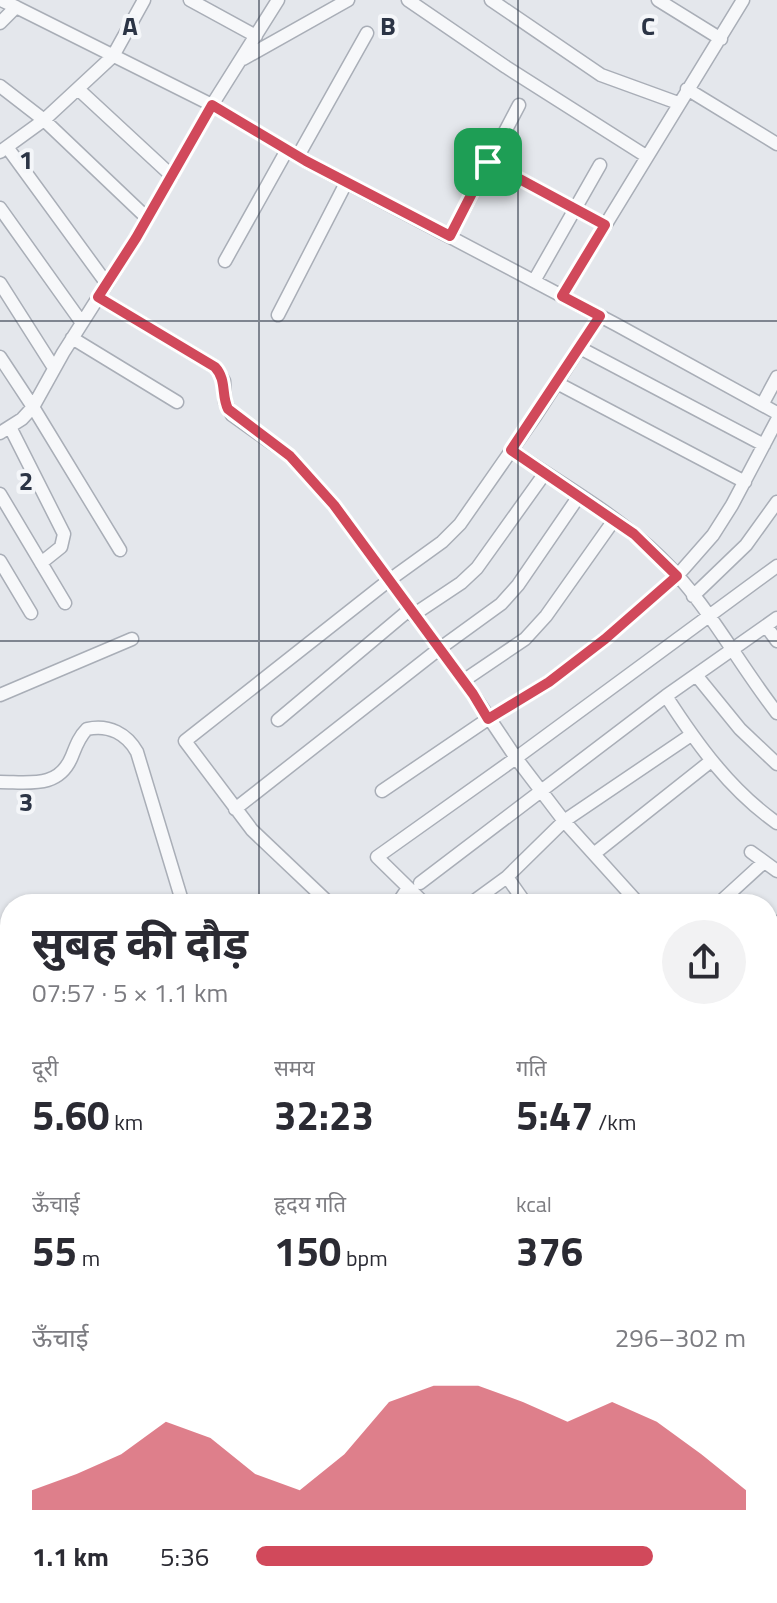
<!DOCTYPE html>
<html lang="hi">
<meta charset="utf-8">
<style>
body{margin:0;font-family:"Titillium Web","Noto Sans Devanagari",sans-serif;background:#f2f2f3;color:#2b2b33;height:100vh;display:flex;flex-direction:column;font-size:30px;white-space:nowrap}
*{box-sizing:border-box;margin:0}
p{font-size:26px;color:#7c7c81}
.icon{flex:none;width:44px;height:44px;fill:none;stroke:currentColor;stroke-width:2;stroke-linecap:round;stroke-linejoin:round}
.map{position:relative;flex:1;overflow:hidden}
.drawer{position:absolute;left:0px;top:894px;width:778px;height:710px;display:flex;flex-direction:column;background:#fff;border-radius:32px 32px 0 0;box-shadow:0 2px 6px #0004}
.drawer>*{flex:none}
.pin{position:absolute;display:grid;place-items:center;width:68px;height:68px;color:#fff;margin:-34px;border-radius:16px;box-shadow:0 4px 12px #0006}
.round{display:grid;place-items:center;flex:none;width:84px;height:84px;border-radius:42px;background:#f2f2f3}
.summary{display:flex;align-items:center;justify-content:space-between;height:136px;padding:0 32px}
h1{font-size:44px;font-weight:700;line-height:60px}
.metrics{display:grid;grid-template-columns:repeat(3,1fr);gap:12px;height:136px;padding:8px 32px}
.metrics div{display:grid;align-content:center}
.metrics b{font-size:40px;font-weight:700}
.metrics small{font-size:22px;font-weight:400}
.metrics p{font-size:22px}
.chart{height:224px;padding:16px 32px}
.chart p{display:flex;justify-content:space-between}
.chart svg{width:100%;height:144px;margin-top:8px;fill:#d1495b;opacity:.7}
ul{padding:0 32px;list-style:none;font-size:26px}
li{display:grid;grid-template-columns:128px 96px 1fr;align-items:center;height:60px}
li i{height:20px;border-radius:10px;background:#d1495b}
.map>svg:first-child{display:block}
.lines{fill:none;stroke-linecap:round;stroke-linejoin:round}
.minor-casing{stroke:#a9aeb7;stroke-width:15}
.minor{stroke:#f7f8fa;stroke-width:12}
.route-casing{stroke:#fff;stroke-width:16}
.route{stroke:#d1495b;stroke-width:10}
.grid{fill:none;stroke:#2b3445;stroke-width:2;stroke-opacity:0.55}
.grid-label{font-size:26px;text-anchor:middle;font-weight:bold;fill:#2b3445;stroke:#f4f6f9;stroke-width:8;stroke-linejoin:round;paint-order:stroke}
</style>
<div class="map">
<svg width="777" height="1603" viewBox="0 0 777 1603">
<rect width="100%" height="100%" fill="#e4e7ec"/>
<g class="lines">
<defs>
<path id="minor" d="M190 0 256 36
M408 0 506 67 646 156
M491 0 601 75 678 103
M658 0 721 39
M16 7 212 105 306 161 617 325 777 413
M0 23 16 7 1 0
M243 59 348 0
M0 86 44 120 147 218
M78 89 172 176
M687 89 777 144
M7 147 107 284
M0 152 44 120 113 56 144 0
M298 156 367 33
M488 162 605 225
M0 208 82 323
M450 236 519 105
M225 261 287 150
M534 281 600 165
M0 283 54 368
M562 296 743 0
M98 297 215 367 224 381 225 402 232 415 290 456 334 505 473 694 516 758 564 821 639 904
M278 315 346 183
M72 338 177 402
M580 348 764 445
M0 357 33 407 120 550
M557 383 745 482
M762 405 777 377
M10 427 64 534 61 547 41 563
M0 433 22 419 33 407 63 353 136 238 212 105 278 0
M511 450C561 484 617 515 660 557 706 601 737 662 777 713
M0 494 65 603
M0 561 31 613
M693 596 746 545 777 502
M413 615 461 583 477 568 545 473
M766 626 777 641
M696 675 740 729 777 764
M463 681 525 639 546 616 614 520
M0 695 132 639
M666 696C697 744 730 790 777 823
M278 720 409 610
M0 782C29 782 59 789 72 756 76 746 79 737 87 729 109 724 127 734 137 752L183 904
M382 791 488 719 549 682 605 639 677 576 713 535 732 505 777 420
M235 809 439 649 501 604 518 585 579 496
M751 852 777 871
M595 853 711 761
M507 877 526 904
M420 883 666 696 777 618
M330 904 252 830 185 741 388 581 442 542 460 524 536 415 600 316
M400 904V900L408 888
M425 904 377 857 516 758 777 566
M470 904 507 877 564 821 691 735
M718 904 764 862
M768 930 777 922
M768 1037 777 1047
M768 1110 777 1097
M768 1160 777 1166
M768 1309 777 1311
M768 1348 777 1351
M0 1360H10
M768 1392 777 1395
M768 1432 777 1435
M768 1518 777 1516
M768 1549 777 1554
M0 1573 10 1574
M160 1594 168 1603
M258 1594 266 1603
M324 1594 332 1603
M385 1594 392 1603
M473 1594 483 1603
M532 1594 542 1603
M615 1594 625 1603
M685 1594 695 1603
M758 1594 768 1603
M187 1603 195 1594
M518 1603 526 1594"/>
</defs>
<use href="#minor" class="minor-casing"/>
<use href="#minor" class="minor"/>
</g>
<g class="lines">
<defs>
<path id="route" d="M212 105 306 161 450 236 488 162 605 225 562 296 600 316 511 450 634 534 677 576 605 639 549 682 488 719 473 694 334 505 290 456 228 409C221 395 227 380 215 367L98 297 136 238Z"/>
</defs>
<use href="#route" class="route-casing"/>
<use href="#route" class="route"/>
</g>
<path class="grid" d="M259 0V904M518 0V904M0 321H777M0 641H777M0 962H10M768 962H777M0 1282H10M768 1282H777M259 1594V1603M518 1594V1603"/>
<g class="grid-label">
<text x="130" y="35">A</text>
<text x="388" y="35">B</text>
<text x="648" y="35">C</text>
<text x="26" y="169">1</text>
<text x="26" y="490">2</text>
<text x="26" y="811">3</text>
</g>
</svg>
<div class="pin" style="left:488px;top:162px;background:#1e9e55"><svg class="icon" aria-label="arrive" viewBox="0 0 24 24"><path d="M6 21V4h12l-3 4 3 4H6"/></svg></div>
<section class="drawer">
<div class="summary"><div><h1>सुबह की दौड़</h1><p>07:57 · 5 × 1.1 km</p></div><a class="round"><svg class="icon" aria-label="share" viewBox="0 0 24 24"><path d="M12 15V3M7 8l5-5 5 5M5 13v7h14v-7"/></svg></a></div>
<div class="metrics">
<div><p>दूरी</p><b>5.60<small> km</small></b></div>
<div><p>समय</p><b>32:23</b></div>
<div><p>गति</p><b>5:47<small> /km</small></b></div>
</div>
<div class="metrics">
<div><p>ऊँचाई</p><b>55<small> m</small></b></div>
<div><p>हृदय गति</p><b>150<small> bpm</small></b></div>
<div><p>kcal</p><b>376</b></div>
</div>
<div class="chart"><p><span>ऊँचाई</span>296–302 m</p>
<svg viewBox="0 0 160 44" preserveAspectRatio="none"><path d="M0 44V38L10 33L20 27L30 17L40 22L50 33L60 38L70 27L80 11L90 6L100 6L110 11L120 17L130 11L140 17L150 27L160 38V44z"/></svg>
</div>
<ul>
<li><b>1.1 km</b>5:36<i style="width:81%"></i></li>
</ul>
</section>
</div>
